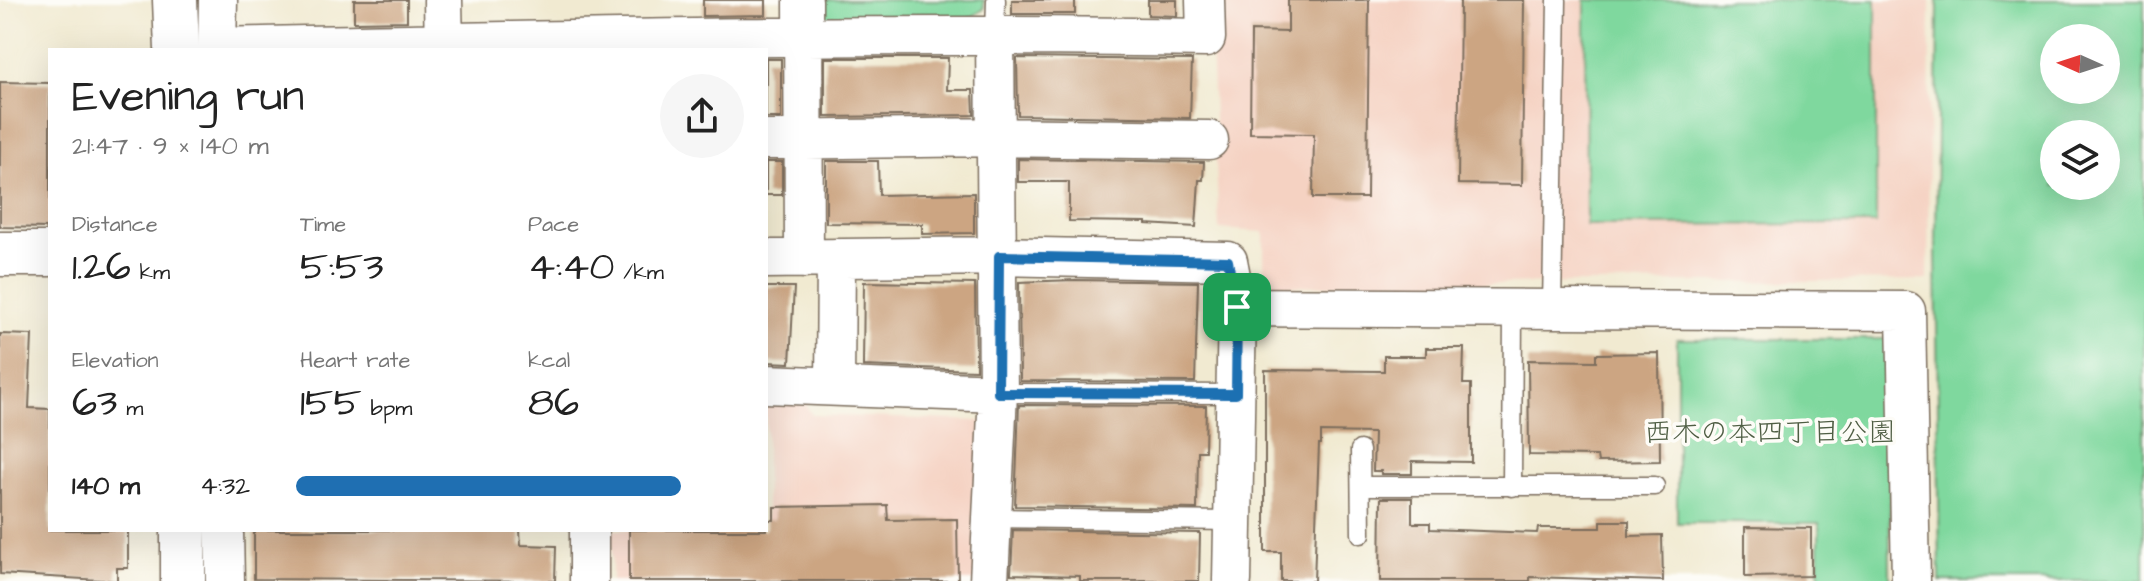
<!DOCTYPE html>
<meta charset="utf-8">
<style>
body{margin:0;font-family:"Architects Daughter","Klee One",sans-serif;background:#f6f6f6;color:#222;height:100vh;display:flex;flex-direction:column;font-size:30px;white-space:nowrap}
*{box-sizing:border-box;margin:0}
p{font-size:26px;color:#767676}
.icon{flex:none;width:44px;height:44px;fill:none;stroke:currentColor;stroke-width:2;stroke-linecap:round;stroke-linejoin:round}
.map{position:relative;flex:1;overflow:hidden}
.drawer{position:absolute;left:48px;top:48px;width:720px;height:484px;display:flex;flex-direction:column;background:#fff;border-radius:0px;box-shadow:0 8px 32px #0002}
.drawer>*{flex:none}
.needle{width:52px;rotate:273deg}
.buttons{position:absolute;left:2040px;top:24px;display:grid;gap:16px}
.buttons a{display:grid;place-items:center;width:80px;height:80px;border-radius:50%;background:#fff;box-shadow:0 8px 32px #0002;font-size:40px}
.pin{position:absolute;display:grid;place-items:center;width:68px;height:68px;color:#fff;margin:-34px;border-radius:16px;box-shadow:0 4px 12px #0006}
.round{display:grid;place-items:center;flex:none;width:84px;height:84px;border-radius:42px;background:#f6f6f6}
.headline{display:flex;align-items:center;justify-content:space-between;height:136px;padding:0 24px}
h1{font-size:44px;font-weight:600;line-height:60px}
.metrics{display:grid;grid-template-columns:repeat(3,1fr);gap:12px;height:136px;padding:8px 24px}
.metrics div{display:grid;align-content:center}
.metrics b{font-size:40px;font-weight:600}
.metrics small{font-size:22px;font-weight:400}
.metrics p{font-size:22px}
ul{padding:0 24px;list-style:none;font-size:26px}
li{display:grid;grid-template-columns:128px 96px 1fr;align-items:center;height:60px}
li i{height:20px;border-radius:10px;background:#1f6fb2}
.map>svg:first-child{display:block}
.built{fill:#f5d2c2}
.green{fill:#7fd89e;stroke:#5d815e;stroke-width:2;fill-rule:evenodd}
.building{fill:#cca582}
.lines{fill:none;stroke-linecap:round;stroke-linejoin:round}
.service-casing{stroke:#7b6d5d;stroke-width:21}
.minor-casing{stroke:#7b6d5d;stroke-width:41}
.tertiary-casing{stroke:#7b6d5d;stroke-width:47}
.service{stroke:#fff;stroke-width:18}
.minor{stroke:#fff;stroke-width:38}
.tertiary{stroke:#fff;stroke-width:44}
.route-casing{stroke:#fff;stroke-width:16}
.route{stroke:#1f6fb2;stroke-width:10}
.labels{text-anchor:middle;stroke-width:7;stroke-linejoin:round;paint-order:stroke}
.park-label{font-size:28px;fill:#4f5e44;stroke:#fdfcf7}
</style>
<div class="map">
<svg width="2144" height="581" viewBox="0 0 2144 581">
<rect width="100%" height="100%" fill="#fdfcf7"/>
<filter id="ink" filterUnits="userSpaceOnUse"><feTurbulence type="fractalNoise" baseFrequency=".0125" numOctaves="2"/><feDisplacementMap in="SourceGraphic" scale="16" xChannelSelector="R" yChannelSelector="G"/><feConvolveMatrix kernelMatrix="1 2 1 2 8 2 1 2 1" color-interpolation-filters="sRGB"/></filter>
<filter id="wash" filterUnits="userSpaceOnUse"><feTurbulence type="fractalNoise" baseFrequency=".006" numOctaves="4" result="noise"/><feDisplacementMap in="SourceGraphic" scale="32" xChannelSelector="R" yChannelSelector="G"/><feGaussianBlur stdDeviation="1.8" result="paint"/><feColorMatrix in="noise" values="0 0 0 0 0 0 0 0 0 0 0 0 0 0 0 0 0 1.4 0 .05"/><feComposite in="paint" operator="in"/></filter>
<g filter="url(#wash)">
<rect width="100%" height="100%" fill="#f1ead1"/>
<path class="built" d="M1209 0H1930L1928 280 1264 286V232L1219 229Z
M766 396 801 397 812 415 981 421 976 581H612V530H766Z"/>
<path class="green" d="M813 0H984V9L967 20 828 22 812 8Z
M1585 0H1876V224L1586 225Z
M1938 0H2144V581H1940L1936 249ZM2106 38V90H2054V38ZM2106 134V186H2054V134Z
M1677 339H1889L1890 580 1819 581V523H1677Z"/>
<g id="blocks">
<path class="building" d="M354 0H407V21L354 22Z
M703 0H766V15L703 16Z
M1012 0H1075V14H1012Z
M1148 0H1177V16L1148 15Z
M1288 0H1369L1367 198H1313L1314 134 1250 133 1251 31 1288 32Z
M1460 0H1524L1522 185 1458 184Z
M825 58H948L947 90H973L974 115 825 117Z
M1017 58 1192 60 1190 118 1018 115Z
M766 59H781V118H766Z
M0 82 50 83V228L0 227Z
M1018 159 1204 162 1203 180H1199L1196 227 1146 224V222L1069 221V182H1018Z
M826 161H878L879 195 974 193V233L922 234V224L826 223Z
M766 162H782V195H766Z
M1075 280 1198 282 1195 382 1020 381 1019 282Z
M864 282 975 284 976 370 863 366Z
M766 287H794L790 363 766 362Z
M0 334 32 335 29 408 50 409V530H128V568H117V581L0 574Z
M1426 348H1464L1463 384H1471V462L1412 461V474H1381V471H1373L1374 433 1321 432V444H1319L1314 581H1281V552H1265V370L1384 371V356H1426Z
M1659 353 1660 461 1598 462 1597 456 1529 455 1528 360 1596 361V354Z
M1019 405 1206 406 1205 451H1198L1197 509 1015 506Z
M1381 498H1412V523H1430V529L1537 533 1538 528H1601V521H1629V536L1662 535 1663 581 1530 577V581H1380Z
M887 505 888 520 957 519 958 581H629V530H766V520H774V507Z
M1745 527 1811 528V576L1745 577Z
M254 530H520L521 545 556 546 555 581 254 579Z
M1013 530 1200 533 1199 581H1080V576L1011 574Z"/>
</g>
</g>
<g filter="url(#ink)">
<use href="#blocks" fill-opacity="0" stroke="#7b6d5d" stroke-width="2"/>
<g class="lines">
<defs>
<path id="service" d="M995 34 996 0
M1552 308 1557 0
M998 393 1236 394
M1360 450 1361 534
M1361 486H1655
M1512 487 1513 308
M992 518 1233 521"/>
<path id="minor" d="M443 0 444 50
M803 0 804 259
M217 47C547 40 876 32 1206 38L1205 0
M217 50 218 0
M766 140 997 137 1209 140
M766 259 999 256 1228 261 1237 307 1232 581
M1237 307 1906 311 1911 581
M766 384 998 393
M835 386 836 258
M224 530 225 581
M589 530V581
M989 581 998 393 995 34"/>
<path id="tertiary" d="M175 0 177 50
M0 254H50
M183 530V581"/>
</defs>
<use href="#service" class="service-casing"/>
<use href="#minor" class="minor-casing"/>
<use href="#tertiary" class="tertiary-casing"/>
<use href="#service" class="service"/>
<use href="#minor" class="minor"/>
<use href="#tertiary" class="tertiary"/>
</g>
</g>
<g class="lines" filter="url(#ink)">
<defs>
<path id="route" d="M999 256 1228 261 1237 307 1236 394 998 393Z"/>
</defs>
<use href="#route" class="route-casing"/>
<use href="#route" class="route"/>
</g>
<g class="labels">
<g class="park-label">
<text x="1770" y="441">西木の本四丁目公園</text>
</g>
</g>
</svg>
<div class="buttons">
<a><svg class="needle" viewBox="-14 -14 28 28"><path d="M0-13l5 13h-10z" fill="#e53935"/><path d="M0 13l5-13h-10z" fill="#767676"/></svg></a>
<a><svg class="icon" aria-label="layers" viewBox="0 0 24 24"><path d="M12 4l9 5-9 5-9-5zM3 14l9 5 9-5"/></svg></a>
</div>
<div class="pin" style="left:1237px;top:307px;background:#1e9e55"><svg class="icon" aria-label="arrive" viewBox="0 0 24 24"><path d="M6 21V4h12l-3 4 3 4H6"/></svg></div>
<section class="drawer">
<div class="headline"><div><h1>Evening run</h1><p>21:47 · 9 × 140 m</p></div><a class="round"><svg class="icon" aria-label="share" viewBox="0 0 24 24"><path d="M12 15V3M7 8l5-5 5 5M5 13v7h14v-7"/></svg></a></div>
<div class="metrics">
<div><p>Distance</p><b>1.26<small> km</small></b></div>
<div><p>Time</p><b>5:53</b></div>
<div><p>Pace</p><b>4:40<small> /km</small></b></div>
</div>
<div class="metrics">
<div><p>Elevation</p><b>63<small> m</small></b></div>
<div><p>Heart rate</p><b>155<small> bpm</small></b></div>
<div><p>kcal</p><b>86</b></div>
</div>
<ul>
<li><b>140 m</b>4:32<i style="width:86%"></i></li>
</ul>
</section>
</div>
